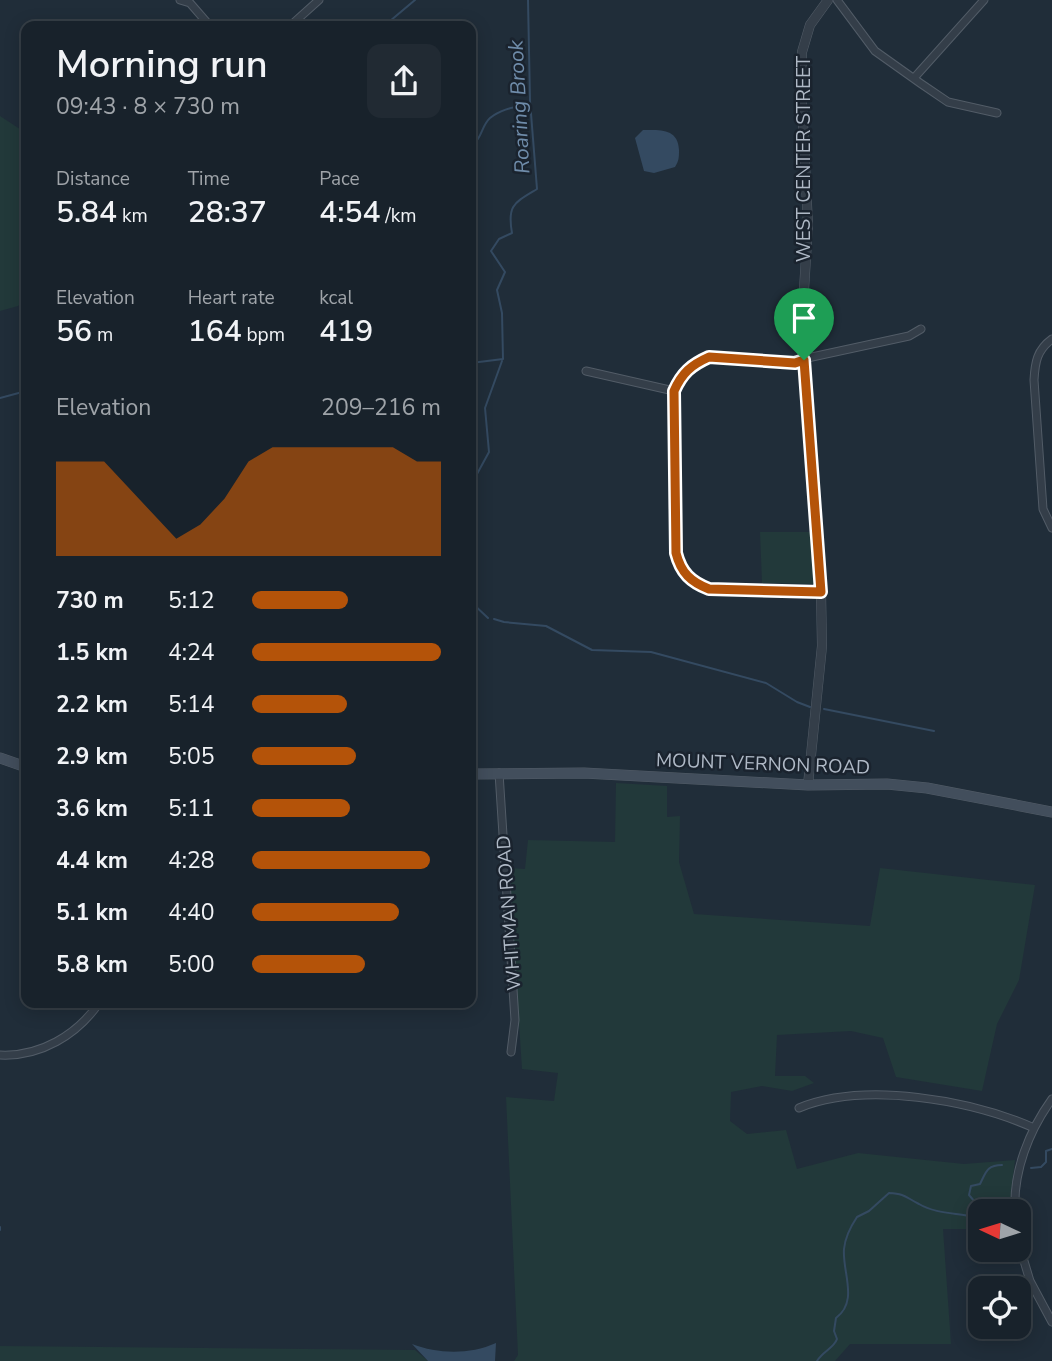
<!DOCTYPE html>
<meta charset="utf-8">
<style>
body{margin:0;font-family:"Nunito Sans",sans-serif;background:#212a33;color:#f1f3f6;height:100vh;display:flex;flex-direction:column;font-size:26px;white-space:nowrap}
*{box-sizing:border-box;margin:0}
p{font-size:23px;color:#9fa4a9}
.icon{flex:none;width:38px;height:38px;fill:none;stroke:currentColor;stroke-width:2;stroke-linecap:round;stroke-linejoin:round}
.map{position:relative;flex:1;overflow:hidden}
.drawer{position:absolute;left:21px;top:21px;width:455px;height:987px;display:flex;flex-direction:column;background:#18222b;border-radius:14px;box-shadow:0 4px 18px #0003,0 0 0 2px #363f47}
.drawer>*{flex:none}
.needle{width:46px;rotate:274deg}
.buttons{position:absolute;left:968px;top:1199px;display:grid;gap:14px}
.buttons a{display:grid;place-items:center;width:63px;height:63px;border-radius:14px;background:#18222b;box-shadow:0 4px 18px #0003,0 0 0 2px #363f47;font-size:35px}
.pin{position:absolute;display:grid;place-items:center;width:60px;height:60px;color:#fff;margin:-72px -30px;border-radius:50% 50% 50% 0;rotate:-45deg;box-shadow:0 0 7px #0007}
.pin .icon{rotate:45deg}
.round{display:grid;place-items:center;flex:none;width:74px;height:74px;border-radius:14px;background:#212a33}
.summary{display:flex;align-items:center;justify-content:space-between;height:119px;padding:0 35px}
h1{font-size:38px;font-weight:600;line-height:52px}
.metrics{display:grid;grid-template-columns:repeat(3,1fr);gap:10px;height:119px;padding:7px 35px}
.metrics div{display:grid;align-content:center}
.metrics b{font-size:30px;font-weight:600}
.metrics small{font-size:19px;font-weight:400}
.metrics p{font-size:19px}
.chart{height:196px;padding:14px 35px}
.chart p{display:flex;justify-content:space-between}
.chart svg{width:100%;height:126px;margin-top:7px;fill:#b45309;opacity:.7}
ul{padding:0 35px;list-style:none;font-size:23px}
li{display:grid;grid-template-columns:112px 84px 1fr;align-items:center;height:52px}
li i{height:18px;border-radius:9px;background:#b45309}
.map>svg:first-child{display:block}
.green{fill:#22393a}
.water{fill:#344a61}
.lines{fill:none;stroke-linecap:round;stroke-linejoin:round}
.stream{stroke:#344a61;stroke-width:2}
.minor-casing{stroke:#525c67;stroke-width:9}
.tertiary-casing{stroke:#525c67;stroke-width:10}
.secondary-casing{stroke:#525c67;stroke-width:11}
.minor{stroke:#343e49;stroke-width:7}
.tertiary{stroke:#343e49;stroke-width:9}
.secondary{stroke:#424e5c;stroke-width:10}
.route-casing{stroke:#fff;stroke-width:14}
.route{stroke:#b45309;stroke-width:9}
.labels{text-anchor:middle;stroke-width:5;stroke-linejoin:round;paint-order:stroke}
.street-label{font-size:19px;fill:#afb9c6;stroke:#1a232e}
.water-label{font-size:21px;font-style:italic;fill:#6f8caa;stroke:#1a232e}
</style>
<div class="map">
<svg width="1052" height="1361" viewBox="0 0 1052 1361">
<rect width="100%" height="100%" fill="#202d39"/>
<path class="green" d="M0 116 26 133V298L18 306 0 311Z
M760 532H813L816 584 762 583Z
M616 783 667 786V817L680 816 679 862 694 914 870 926 880 868 1035 885 1019 980 997 1024 982 1091 896 1077 883 1038 851 1031 777 1035 775 1076H805L814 1083 792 1091 762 1086 731 1092 730 1121 747 1134 786 1130 797 1169 858 1153 964 1164 1015 1160 1009 1211H980V1229H943L951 1344H850L835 1361H514L518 1355 506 1097 554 1101 558 1073 522 1069 509 868 525 869 528 840 615 842Z
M0 1346 415 1350 428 1361H0Z"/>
<path class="water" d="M643 130C660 130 678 128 679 150 679 157 679 161 675 167L654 173 644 171 635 138Z
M496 1343 495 1361H428L412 1344C438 1354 469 1355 496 1343Z"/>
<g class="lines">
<path class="stream" d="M388 26 390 21 415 0
M471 145C482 140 481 126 490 118 501 109 515 107 528 104
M471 363 503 359 502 313 497 290 505 272 491 251 499 239 512 233C507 205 514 203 537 189L530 101 528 0
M0 398 26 391
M471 485 489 452 485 408 502 361
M471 602 488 618
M494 619 504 622 546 626 592 650 651 652 766 683 797 702 810 707
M824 709 934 731
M1031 1168 1041 1167 1046 1162V1151L1052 1149
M0 1227V1230
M817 1361C823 1351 834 1348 837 1339L834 1331 836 1318C859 1301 842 1272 844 1249 845 1238 851 1226 857 1217L869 1211 889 1193C906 1194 905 1197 919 1204 934 1213 953 1213 969 1216L975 1212V1202L969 1195 971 1186 980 1184C986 1172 987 1165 1002 1165"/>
<defs>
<path id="minor" d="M180 0 190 3 210 26
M837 0 875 51 920 83 948 102 997 113
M290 26 319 0
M914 78 984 0
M1052 339C1037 350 1035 362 1034 380L1043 509 1052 528
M586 371 674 391
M821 592 710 589C691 582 681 573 676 553L674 391 681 375 694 363 709 357 795 363 812 357 909 336 921 329
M499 773 515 1020 511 1052
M0 1055C40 1057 77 1035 99 1003
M799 1108C865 1081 971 1100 1034 1128
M1015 1211C1013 1171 1029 1131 1052 1099
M1018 1241 1030 1281 1052 1322"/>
<path id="tertiary" d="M808 785 822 646 821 592 802 322 808 225 801 82 802 52 810 25 828 0"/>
<path id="secondary" d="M0 758 26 767
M471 774 584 773 808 785 887 784 927 788 1052 812"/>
</defs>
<use href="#minor" class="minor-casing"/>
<use href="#tertiary" class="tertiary-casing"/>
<use href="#secondary" class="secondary-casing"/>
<use href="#minor" class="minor"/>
<use href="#tertiary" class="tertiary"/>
<use href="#secondary" class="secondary"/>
</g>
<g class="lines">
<defs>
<path id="route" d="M709 357 795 363 804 360 821 592 709 589C691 582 681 573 676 553L674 391C682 373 691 365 709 357Z"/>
</defs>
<use href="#route" class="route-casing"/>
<use href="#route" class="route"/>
</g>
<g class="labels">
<g class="street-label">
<text transform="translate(803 159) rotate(-90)" y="7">WEST CENTER STREET</text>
<text transform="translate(763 763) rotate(2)" y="7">MOUNT VERNON ROAD</text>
<text transform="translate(508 913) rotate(-94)" y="7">WHITMAN ROAD</text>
</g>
<g class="water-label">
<text transform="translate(519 107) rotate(-93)" y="7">Roaring Brook</text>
</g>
</g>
</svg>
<div class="buttons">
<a><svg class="needle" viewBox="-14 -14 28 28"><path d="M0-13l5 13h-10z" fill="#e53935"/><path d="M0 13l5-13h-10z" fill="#9fa4a9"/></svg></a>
<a><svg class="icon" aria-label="locate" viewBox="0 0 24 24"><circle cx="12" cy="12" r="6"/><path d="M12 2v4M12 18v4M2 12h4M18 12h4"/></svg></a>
</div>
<div class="pin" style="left:804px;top:360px;background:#1e9e55"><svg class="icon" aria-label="arrive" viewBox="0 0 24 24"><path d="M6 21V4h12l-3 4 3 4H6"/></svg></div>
<section class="drawer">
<div class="summary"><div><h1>Morning run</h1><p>09:43 · 8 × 730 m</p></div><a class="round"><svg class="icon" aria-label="share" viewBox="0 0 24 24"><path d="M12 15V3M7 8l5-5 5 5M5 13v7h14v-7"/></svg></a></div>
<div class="metrics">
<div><p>Distance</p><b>5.84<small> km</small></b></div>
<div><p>Time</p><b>28:37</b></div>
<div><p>Pace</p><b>4:54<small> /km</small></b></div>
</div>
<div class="metrics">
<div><p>Elevation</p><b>56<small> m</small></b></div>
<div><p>Heart rate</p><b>164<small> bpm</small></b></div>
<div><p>kcal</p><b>419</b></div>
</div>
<div class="chart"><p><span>Elevation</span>209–216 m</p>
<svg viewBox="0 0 160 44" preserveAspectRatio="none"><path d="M0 44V11L10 11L20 11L30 20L40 29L50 38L60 33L70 24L80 11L90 6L100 6L110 6L120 6L130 6L140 6L150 11L160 11V44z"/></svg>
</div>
<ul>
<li><b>730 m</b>5:12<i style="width:51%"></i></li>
<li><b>1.5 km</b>4:24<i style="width:100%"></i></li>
<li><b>2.2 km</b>5:14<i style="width:50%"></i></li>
<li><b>2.9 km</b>5:05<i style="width:55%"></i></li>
<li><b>3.6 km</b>5:11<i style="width:52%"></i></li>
<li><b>4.4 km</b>4:28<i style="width:94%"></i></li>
<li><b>5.1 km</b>4:40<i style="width:78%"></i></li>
<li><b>5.8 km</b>5:00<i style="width:60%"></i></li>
</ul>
</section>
</div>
